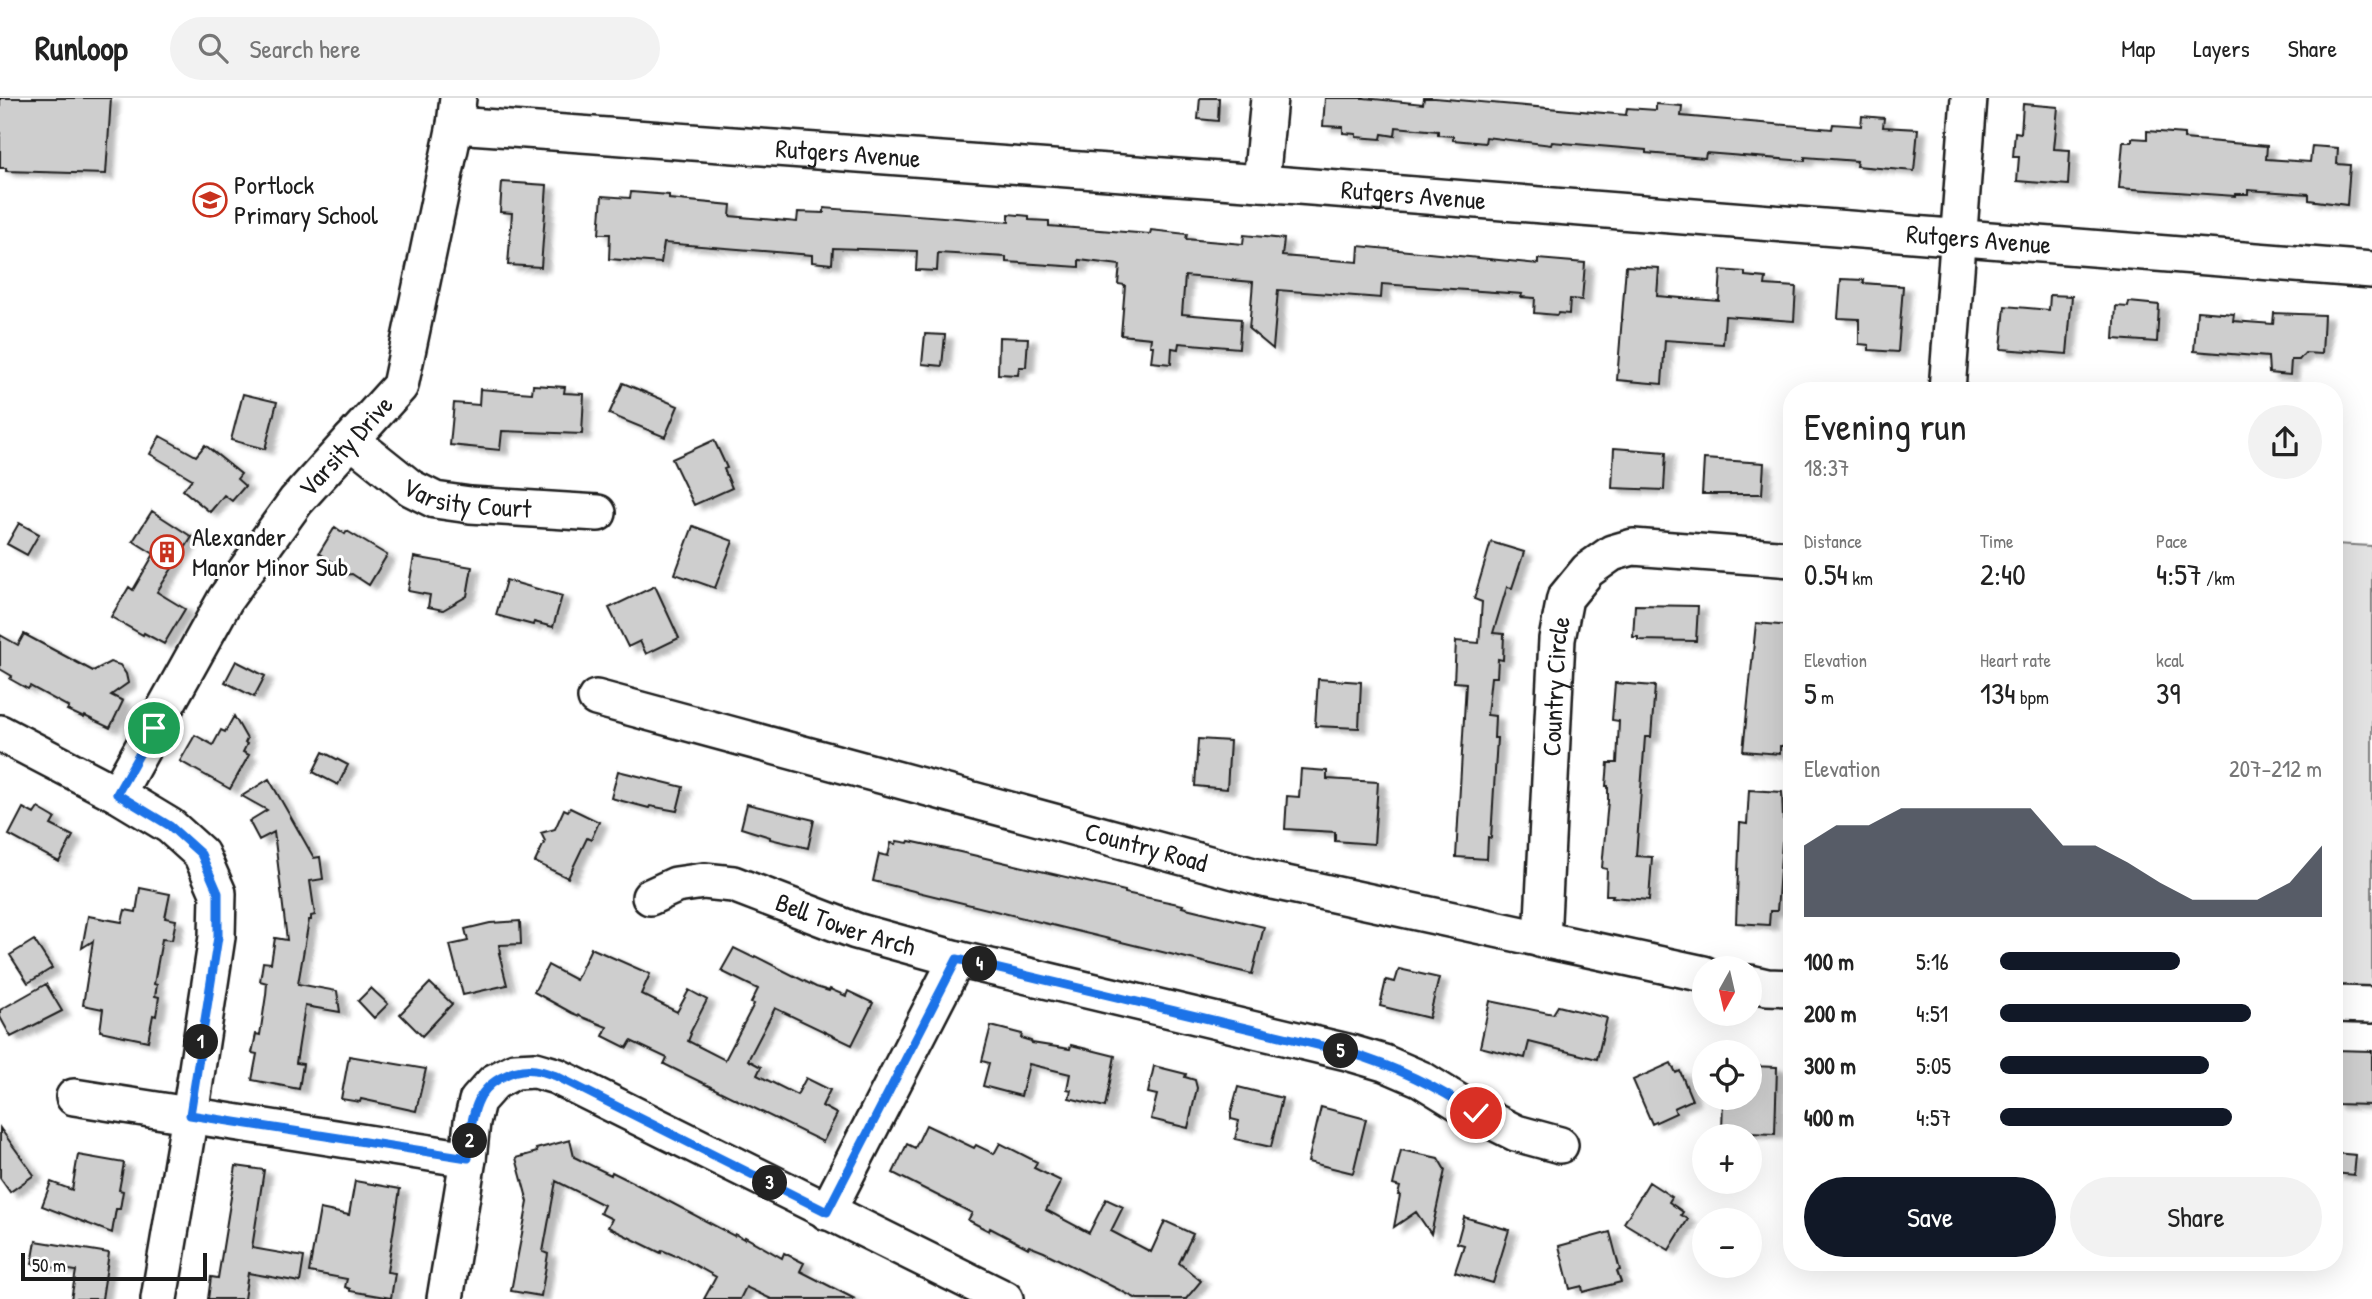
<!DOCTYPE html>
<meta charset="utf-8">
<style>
body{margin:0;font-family:"Patrick Hand",sans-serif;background:#f2f2f2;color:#222;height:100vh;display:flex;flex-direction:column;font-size:26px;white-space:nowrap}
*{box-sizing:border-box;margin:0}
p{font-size:23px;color:#767676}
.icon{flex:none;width:38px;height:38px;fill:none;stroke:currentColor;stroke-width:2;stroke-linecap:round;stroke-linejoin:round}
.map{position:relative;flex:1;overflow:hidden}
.panel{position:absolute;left:1783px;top:284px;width:560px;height:889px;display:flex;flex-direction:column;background:#fff;border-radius:28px;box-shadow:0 7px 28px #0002}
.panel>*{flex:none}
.needle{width:46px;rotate:188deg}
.buttons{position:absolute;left:1692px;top:858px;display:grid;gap:14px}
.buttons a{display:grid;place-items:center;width:70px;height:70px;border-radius:50%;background:#fff;box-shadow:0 7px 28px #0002;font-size:35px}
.scale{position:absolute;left:21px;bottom:18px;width:186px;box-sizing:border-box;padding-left:7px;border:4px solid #1c1c1c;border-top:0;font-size:19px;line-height:24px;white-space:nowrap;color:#1c1c1c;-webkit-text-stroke:5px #fff;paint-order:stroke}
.pin{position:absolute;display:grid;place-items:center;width:60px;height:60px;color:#fff;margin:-30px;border:4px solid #fff;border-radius:50%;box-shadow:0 2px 7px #0007}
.km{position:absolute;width:35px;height:35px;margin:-18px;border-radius:50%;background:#222;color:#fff;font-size:19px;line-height:35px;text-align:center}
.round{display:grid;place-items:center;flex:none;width:74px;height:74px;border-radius:37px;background:#f2f2f2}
.summary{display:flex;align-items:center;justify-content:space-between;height:119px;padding:0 21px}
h1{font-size:38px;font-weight:600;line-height:52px}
.stats{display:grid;grid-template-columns:repeat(3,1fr);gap:10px;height:119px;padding:7px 21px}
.stats div{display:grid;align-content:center}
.stats b{font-size:30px;font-weight:600}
.stats small{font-size:19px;font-weight:400}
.stats p{font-size:19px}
.chart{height:196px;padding:14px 21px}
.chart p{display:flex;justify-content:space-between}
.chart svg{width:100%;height:126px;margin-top:7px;fill:#111827;opacity:.7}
.action{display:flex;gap:14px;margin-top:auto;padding:14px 21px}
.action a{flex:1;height:80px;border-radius:42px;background:#111827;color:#fff;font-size:28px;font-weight:600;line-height:80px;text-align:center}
.action a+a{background:#f2f2f2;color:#222}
ul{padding:0 21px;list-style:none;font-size:23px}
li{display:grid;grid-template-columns:112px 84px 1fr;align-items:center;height:52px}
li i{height:18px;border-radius:9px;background:#111827}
header{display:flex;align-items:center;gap:42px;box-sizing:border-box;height:98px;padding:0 35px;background:#fff;border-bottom:2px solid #e0e0e0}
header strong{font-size:33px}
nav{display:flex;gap:38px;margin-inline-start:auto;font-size:24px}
.search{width:490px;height:63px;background:#f2f2f2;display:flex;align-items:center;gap:18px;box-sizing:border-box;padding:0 24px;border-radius:38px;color:#767676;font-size:26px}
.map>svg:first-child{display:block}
.green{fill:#e2e2e2;stroke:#7f7f7f;stroke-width:2}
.building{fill:#cecece;stroke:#1c1c1c;stroke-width:2;filter:url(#shadow)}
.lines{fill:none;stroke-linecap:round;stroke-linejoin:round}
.minor-casing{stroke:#1c1c1c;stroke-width:40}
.minor{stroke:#fff;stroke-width:35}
.route-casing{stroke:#fff;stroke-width:14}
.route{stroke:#1a73e8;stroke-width:9}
.labels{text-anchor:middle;stroke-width:6;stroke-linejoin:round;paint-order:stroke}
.street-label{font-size:26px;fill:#1c1c1c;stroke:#fff}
.poi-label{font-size:26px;fill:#1c1c1c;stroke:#fff;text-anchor:start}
</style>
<header>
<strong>Runloop</strong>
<div class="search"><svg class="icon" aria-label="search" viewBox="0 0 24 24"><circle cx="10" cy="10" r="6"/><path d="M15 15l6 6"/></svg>Search here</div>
<nav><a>Map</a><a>Layers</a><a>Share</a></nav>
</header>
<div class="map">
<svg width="2372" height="1201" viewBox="0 0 2372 1201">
<defs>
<filter id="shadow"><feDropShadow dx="8" dy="4.5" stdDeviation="2" flood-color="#0004"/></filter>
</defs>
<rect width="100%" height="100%" fill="#fff"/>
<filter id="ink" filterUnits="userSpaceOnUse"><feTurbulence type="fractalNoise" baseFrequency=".0143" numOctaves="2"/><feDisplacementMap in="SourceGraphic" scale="14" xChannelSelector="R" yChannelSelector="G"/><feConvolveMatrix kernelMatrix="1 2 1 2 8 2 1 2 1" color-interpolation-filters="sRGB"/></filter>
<g filter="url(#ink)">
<path class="green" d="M2334 446 2372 448V891L2335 890Z"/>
<path class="building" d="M0 0H111L106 76 6 73V70H0Z
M1200 0H1219L1218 23 1198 21Z
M1325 0H1364L1423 6 1424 0H1435L1626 17 1627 10 1656 12V6L1682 8 1681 18 1832 31 1833 26 1861 28 1862 18 1884 20 1883 29 1918 31 1914 73 1856 68 1857 63 1805 59V63L1706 55 1705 60 1646 55V52L1552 44 1551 47 1486 39 1485 45 1453 42V38L1438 37V33L1396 29 1395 38 1382 36 1381 41 1356 39V36L1343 35V29L1323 28Z
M2023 6 2058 9 2054 51 2070 52 2068 87 2017 83 2019 59H2013L2015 34 2021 35Z
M2147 33 2184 36V41L2267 48 2266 61 2310 64 2312 48 2338 50 2337 66 2350 67 2347 107 2309 102V96L2248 92V96H2235V98L2119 90 2123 44H2132V40L2147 41Z
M502 84 547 87 541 169 508 167 512 115 500 114Z
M631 94 669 97V101L731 107 730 118 797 124 798 114 824 115V110L1009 124V116L1029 118V122L1049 123V128L1150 136 1151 132 1187 136 1186 141 1243 146 1244 137 1284 141 1282 158 1358 164 1359 148 1538 166V161L1585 165 1582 202 1570 201 1569 216 1558 215 1557 217 1534 215 1535 200 1521 199 1522 196 1382 186 1381 200 1278 192 1273 251 1249 231 1253 184 1185 178 1182 216 1241 221 1239 250 1179 245 1178 251 1172 250 1171 266 1151 264 1153 248H1150L1151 240 1121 237 1125 187 1118 186 1120 167 1079 162V169L1006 164V159L938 155 937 173 916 172 917 153 833 150 832 166 812 164V157L664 145 661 165 609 161 610 136H599L602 98 630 100Z
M1626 168 1659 170 1657 198 1719 203 1721 172 1745 174V178L1766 180 1765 187 1796 189 1794 223 1725 218 1723 246 1665 242 1662 286 1617 282Z
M1841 181 1864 182 1863 185 1903 188 1898 254 1869 252V247L1859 246V221L1838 220Z
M2050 197 2072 198 2067 256 2001 251 2005 208 2049 212Z
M2129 204 2159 207 2157 244 2114 241 2116 208 2128 209Z
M2197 213 2234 216 2233 223 2273 226 2274 215 2324 217 2322 256 2305 255 2299 262H2291L2290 277 2269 275 2268 259 2194 253Z
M925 236 945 237 942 268 922 266Z
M999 239 1028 240 1026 269H1019L1018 277 998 276Z
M623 285 678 308 665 339 609 316Z
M533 287 565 289 564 295 584 296 582 336 502 333 500 352 450 347 454 305 479 307 480 291 532 295Z
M243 296 277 304 265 351 231 342Z
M160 338 196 358 205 347 241 376 237 381 245 388 232 403 224 397 210 414 183 392 192 381 150 356Z
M714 342 727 370 724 371 732 390 694 407 672 361Z
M1614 350 1666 354 1664 392 1612 390Z
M1704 361 1764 365 1762 396H1702Z
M152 413 192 439 157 494 185 511 164 546 144 535 143 537 111 519 129 489 133 492 154 456 133 443Z
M19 425 39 436 27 457 7 446Z
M693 428 733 443 715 490 675 476Z
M335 429 345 436 347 433 387 457 369 487 352 476 344 477 337 473 334 465 319 455Z
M1491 444 1524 454 1512 490 1507 489 1493 535 1504 536 1503 562 1498 561 1497 579H1491L1487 617 1495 618 1494 640H1497L1491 740 1488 739 1487 761 1456 759 1466 585 1454 584 1456 543 1479 545 1482 504 1474 501Z
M414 459 472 469 467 498 443 512 428 509 430 497 408 493Z
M506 482 562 498 553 529 534 524 533 527 496 517Z
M655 488 679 540 646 556 640 543 628 549 609 510Z
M1635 507 1698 508 1696 543 1638 542V539H1633Z
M1756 525 1792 528 1788 604H1792V631L1789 630 1787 648H1780V656L1743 653Z
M24 536 93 573 110 564 120 567 126 576 128 585 111 597 123 603 110 630 85 618 84 620 67 612 69 609 30 588 28 591 10 581 12 578 0 571V537L18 547Z
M236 563 265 578 254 599 225 584Z
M1318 581 1361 584 1359 630 1315 628Z
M1615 585 1655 588 1651 639H1645L1636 758 1652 759 1649 802 1612 799 1613 797H1606L1607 771 1602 770 1608 703V688H1606L1608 665H1617L1619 623 1612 622Z
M234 618 247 641 245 645 247 646 243 654 249 657 230 691 180 663 195 637 213 647 221 632 225 634Z
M1198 641 1230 643 1227 691 1195 688Z
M323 654 348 667 338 687 313 674Z
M1301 671 1327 673V681L1378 684 1374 746 1335 743V734L1285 731 1287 698 1299 699Z
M618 673 683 689 677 713 650 708 649 710 611 700Z
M269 681 314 760 320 759 323 781 310 783 315 817 311 818V822H309L298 886 337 893 340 914 305 908 296 965 303 966 299 991 252 982 257 956 252 955 256 936 260 937 266 897 267 885 260 883 263 864 271 865 275 840 287 842 274 734 259 742 249 723 267 712 242 698Z
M1749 692 1782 694 1783 721H1785V745L1782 744 1777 813H1770L1769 827 1736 825 1740 725 1747 726Z
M747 706 814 722 808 750 770 741V739L741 730Z
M23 710 34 716 38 710 55 720 51 727 73 738 59 764 9 737Z
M570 710 599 724 591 742 587 740 568 780 535 764 545 743 541 735 555 731 564 711 568 713Z
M897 743 908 745 909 743 960 754 1125 793V795L1183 807 1182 809 1264 829 1252 876 873 783 879 756 888 758 891 745 896 746Z
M140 790 170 796 165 820 176 822 172 842 162 841 154 886 157 887 155 898 159 899 156 918 153 917 148 943 100 933 103 911 83 907 93 843 82 850 88 818 122 824 125 812 136 814Z
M520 823 521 846 499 847 500 855H499L507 887 463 897 450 847 468 843 465 831 490 825Z
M34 842 52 870 28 885 10 857Z
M591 850 650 876 641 896 677 914 689 892 707 902 690 935 691 936 688 943 725 962 754 906 751 905 758 891 721 873 734 850 754 860 755 858 816 889 829 893 830 891 846 898 848 893 873 905 852 947 775 910 748 962 761 969 757 977 797 997 806 980 830 992 822 1008 837 1016 823 1044 664 966 667 960 631 943 627 950 603 938 607 929 572 915 534 894 548 867 576 882Z
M1399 871 1439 880 1429 920 1380 908 1386 882 1395 884Z
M430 885 452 906 422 938 400 916Z
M46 886 62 913 11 939 0 919V912Z
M371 890 388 906 374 920 358 903Z
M1490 903 1553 916 1558 908 1607 920 1597 961 1529 944 1525 960 1480 949Z
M991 928 1022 936 1021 940 1031 943 1032 945 1070 951 1071 947 1115 958 1105 1009 1069 1000 1071 992 1067 991 1070 976 1029 966 1021 998 983 988 989 965 982 963Z
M2334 952 2372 953V1007L2334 1006Z
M349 958 426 971 416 1013 361 1001 360 1004 341 1001Z
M1671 965 1676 975 1680 973 1692 1002 1674 1010 1676 1015 1652 1026 1633 982Z
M1154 968 1186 976 1185 979 1195 982 1197 990 1188 1030 1151 1021 1157 997 1148 995Z
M1750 968 1777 969 1775 1036 1722 1034 1723 999H1750Z
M1238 989 1282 1000 1271 1049 1235 1041 1239 1023 1231 1021V1015Z
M1321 1009 1366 1021 1353 1075 1308 1064Z
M926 1027 974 1050 976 1047 994 1056 1000 1045 1037 1064 1034 1070 1061 1083 1046 1112 1089 1135 1106 1101 1123 1109 1111 1133 1151 1154 1165 1123 1193 1136 1179 1165 1201 1183 1186 1201H1137L1044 1154 1029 1148 1028 1150 990 1130 989 1133 968 1122 972 1115 893 1075 907 1046 915 1050Z
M0 1030 34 1077 10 1094 0 1080Z
M570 1042 574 1059 611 1077 612 1074 634 1085 734 1138 735 1136 744 1141 745 1139 782 1160 784 1155 804 1165 800 1173 855 1201H771L746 1189 740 1201H704L716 1179 677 1157 676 1158 662 1152 661 1155 608 1129 612 1121 600 1115 604 1107 556 1083 543 1154 548 1156 541 1198 511 1193 528 1104 516 1060 537 1054 536 1051Z
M1401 1052 1438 1060 1445 1072 1431 1136 1416 1114 1394 1129 1400 1097H1398L1400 1089 1393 1087Z
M2334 1055 2356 1057 2354 1077 2334 1075Z
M78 1057 124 1065 119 1092 123 1093 120 1111H116L112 1135 42 1108 51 1084 72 1092Z
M236 1068 264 1072 252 1150 304 1159 300 1184 248 1175 244 1201H208L211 1179 218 1180Z
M355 1083 400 1091 387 1174 395 1175 391 1200 350 1193V1191L345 1189 347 1181 309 1174 320 1111 349 1117Z
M1649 1084 1672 1099 1669 1104 1683 1114 1681 1117 1688 1121 1669 1152 1624 1125Z
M1464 1119 1509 1132 1493 1185 1455 1174 1464 1147 1457 1145Z
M1610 1134 1620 1172 1617 1173 1621 1184 1583 1194 1582 1188 1570 1191 1559 1148Z
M36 1143 109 1155 102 1201H71L76 1173 32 1166Z"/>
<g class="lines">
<defs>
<g id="minor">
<path id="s1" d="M455 27 1261 85 2372 172"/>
<path d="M1261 85 1269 0"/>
<path d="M1947 292 1969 0"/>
<path id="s2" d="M351 342 411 390 435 402 470 407 598 415"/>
<path id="s3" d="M596 600 1268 782 1704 876"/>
<path d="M0 635 117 696 170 728 201 756 218 795 217 839 190 1017 159 1201"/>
<path id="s4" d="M117 696 226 500 296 403 400 288 455 27 458 0"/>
<path id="s5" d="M650 799 676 787 704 783 733 786 856 833 957 861 1347 954 1384 965 1421 981 1476 1015 1516 1035 1560 1047"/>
<path id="s6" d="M1542 842 1557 541 1565 500 1588 472 1612 455 1633 449 1792 461"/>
<path d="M1750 885 1767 889 1792 890"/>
<path d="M2334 906 2372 907"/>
<path d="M74 999 468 1061"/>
<path d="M827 1114 957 861"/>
<path d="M445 1201 468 1061 472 1024 477 1003 494 984 515 973 535 972 556 978 1005 1201"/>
</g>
</defs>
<use href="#minor" class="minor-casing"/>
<use href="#minor" class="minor"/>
</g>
</g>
<g class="lines" filter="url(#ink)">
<defs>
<path id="route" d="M154 630 117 696 170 728 201 756 218 795V839L190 1017 468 1060C470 1042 470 1023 477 1006 485 984 513 969 535 972 542 973 550 976 556 978L827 1114 957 861 1347 954C1394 968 1435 987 1476 1015"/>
</defs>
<use href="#route" class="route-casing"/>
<use href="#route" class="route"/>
</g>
<defs>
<symbol id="school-ring" viewBox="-11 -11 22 22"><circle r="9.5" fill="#fff" stroke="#c8321e" stroke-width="1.5"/><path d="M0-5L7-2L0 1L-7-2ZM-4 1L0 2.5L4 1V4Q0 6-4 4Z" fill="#c8321e"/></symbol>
<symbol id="building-ring" viewBox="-11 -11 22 22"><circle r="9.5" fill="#fff" stroke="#c8321e" stroke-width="1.5"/><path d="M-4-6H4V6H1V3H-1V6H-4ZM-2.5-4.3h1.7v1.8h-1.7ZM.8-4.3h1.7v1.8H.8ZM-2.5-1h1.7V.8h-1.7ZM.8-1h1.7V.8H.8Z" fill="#c8321e"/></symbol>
</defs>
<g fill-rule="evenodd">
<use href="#school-ring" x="191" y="83" width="38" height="38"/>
<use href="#building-ring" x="148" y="435" width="38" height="38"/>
</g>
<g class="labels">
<g class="street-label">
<text dy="9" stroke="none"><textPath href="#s1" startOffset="394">Rutgers Avenue</textPath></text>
<text dy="9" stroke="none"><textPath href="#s1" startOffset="961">Rutgers Avenue</textPath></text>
<text dy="9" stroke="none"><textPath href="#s1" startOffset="1528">Rutgers Avenue</textPath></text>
<text dy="9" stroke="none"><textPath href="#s4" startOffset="418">Varsity Drive</textPath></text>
<text dy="9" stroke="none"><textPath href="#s2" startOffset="135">Varsity Court</textPath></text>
<text dy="9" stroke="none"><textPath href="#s6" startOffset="254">Country Circle</textPath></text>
<text dy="9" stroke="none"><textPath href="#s3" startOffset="570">Country Road</textPath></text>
<text dy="9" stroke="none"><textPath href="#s5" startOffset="206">Bell Tower Arch</textPath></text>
</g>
<g class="poi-label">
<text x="234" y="96">Portlock<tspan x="234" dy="30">Primary School</tspan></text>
<text x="192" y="448">Alexander<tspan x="192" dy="30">Manor Minor Sub</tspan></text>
</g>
</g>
</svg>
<div class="buttons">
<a><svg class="needle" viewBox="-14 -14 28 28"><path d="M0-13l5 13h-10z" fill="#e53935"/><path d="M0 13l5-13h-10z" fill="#767676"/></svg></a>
<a><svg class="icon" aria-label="locate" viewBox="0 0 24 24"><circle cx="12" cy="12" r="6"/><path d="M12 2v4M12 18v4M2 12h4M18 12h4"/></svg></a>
<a>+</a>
<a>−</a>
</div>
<div class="scale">50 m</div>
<div class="pin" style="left:154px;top:630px;background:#1e9e55"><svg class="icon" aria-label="arrive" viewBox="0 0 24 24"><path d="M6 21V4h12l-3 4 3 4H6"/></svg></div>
<div class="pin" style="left:1476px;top:1015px;background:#d93025"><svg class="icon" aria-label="check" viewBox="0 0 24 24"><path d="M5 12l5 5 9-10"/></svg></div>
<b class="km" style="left:201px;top:944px">1</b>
<b class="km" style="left:470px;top:1043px">2</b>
<b class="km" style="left:770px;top:1085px">3</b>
<b class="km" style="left:980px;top:866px">4</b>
<b class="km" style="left:1341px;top:953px">5</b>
<section class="panel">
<div class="summary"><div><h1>Evening run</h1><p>18:37</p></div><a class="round"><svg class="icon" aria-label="share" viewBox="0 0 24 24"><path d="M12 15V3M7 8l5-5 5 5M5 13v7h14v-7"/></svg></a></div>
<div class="stats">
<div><p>Distance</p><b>0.54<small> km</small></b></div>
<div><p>Time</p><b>2:40</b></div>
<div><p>Pace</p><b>4:57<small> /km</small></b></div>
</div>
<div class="stats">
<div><p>Elevation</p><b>5<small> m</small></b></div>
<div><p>Heart rate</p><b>134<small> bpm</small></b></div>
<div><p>kcal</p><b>39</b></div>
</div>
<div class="chart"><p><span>Elevation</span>207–212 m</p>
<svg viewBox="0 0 160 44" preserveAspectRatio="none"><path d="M0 44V19L10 12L20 12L30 6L40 6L50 6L60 6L70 6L80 19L90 19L100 25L110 32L120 38L130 38L140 38L150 32L160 19V44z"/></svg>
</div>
<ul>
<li><b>100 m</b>5:16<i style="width:56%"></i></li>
<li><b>200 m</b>4:51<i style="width:78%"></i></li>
<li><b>300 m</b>5:05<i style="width:65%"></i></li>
<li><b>400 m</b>4:57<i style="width:72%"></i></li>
</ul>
<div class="action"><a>Save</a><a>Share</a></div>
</section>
</div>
